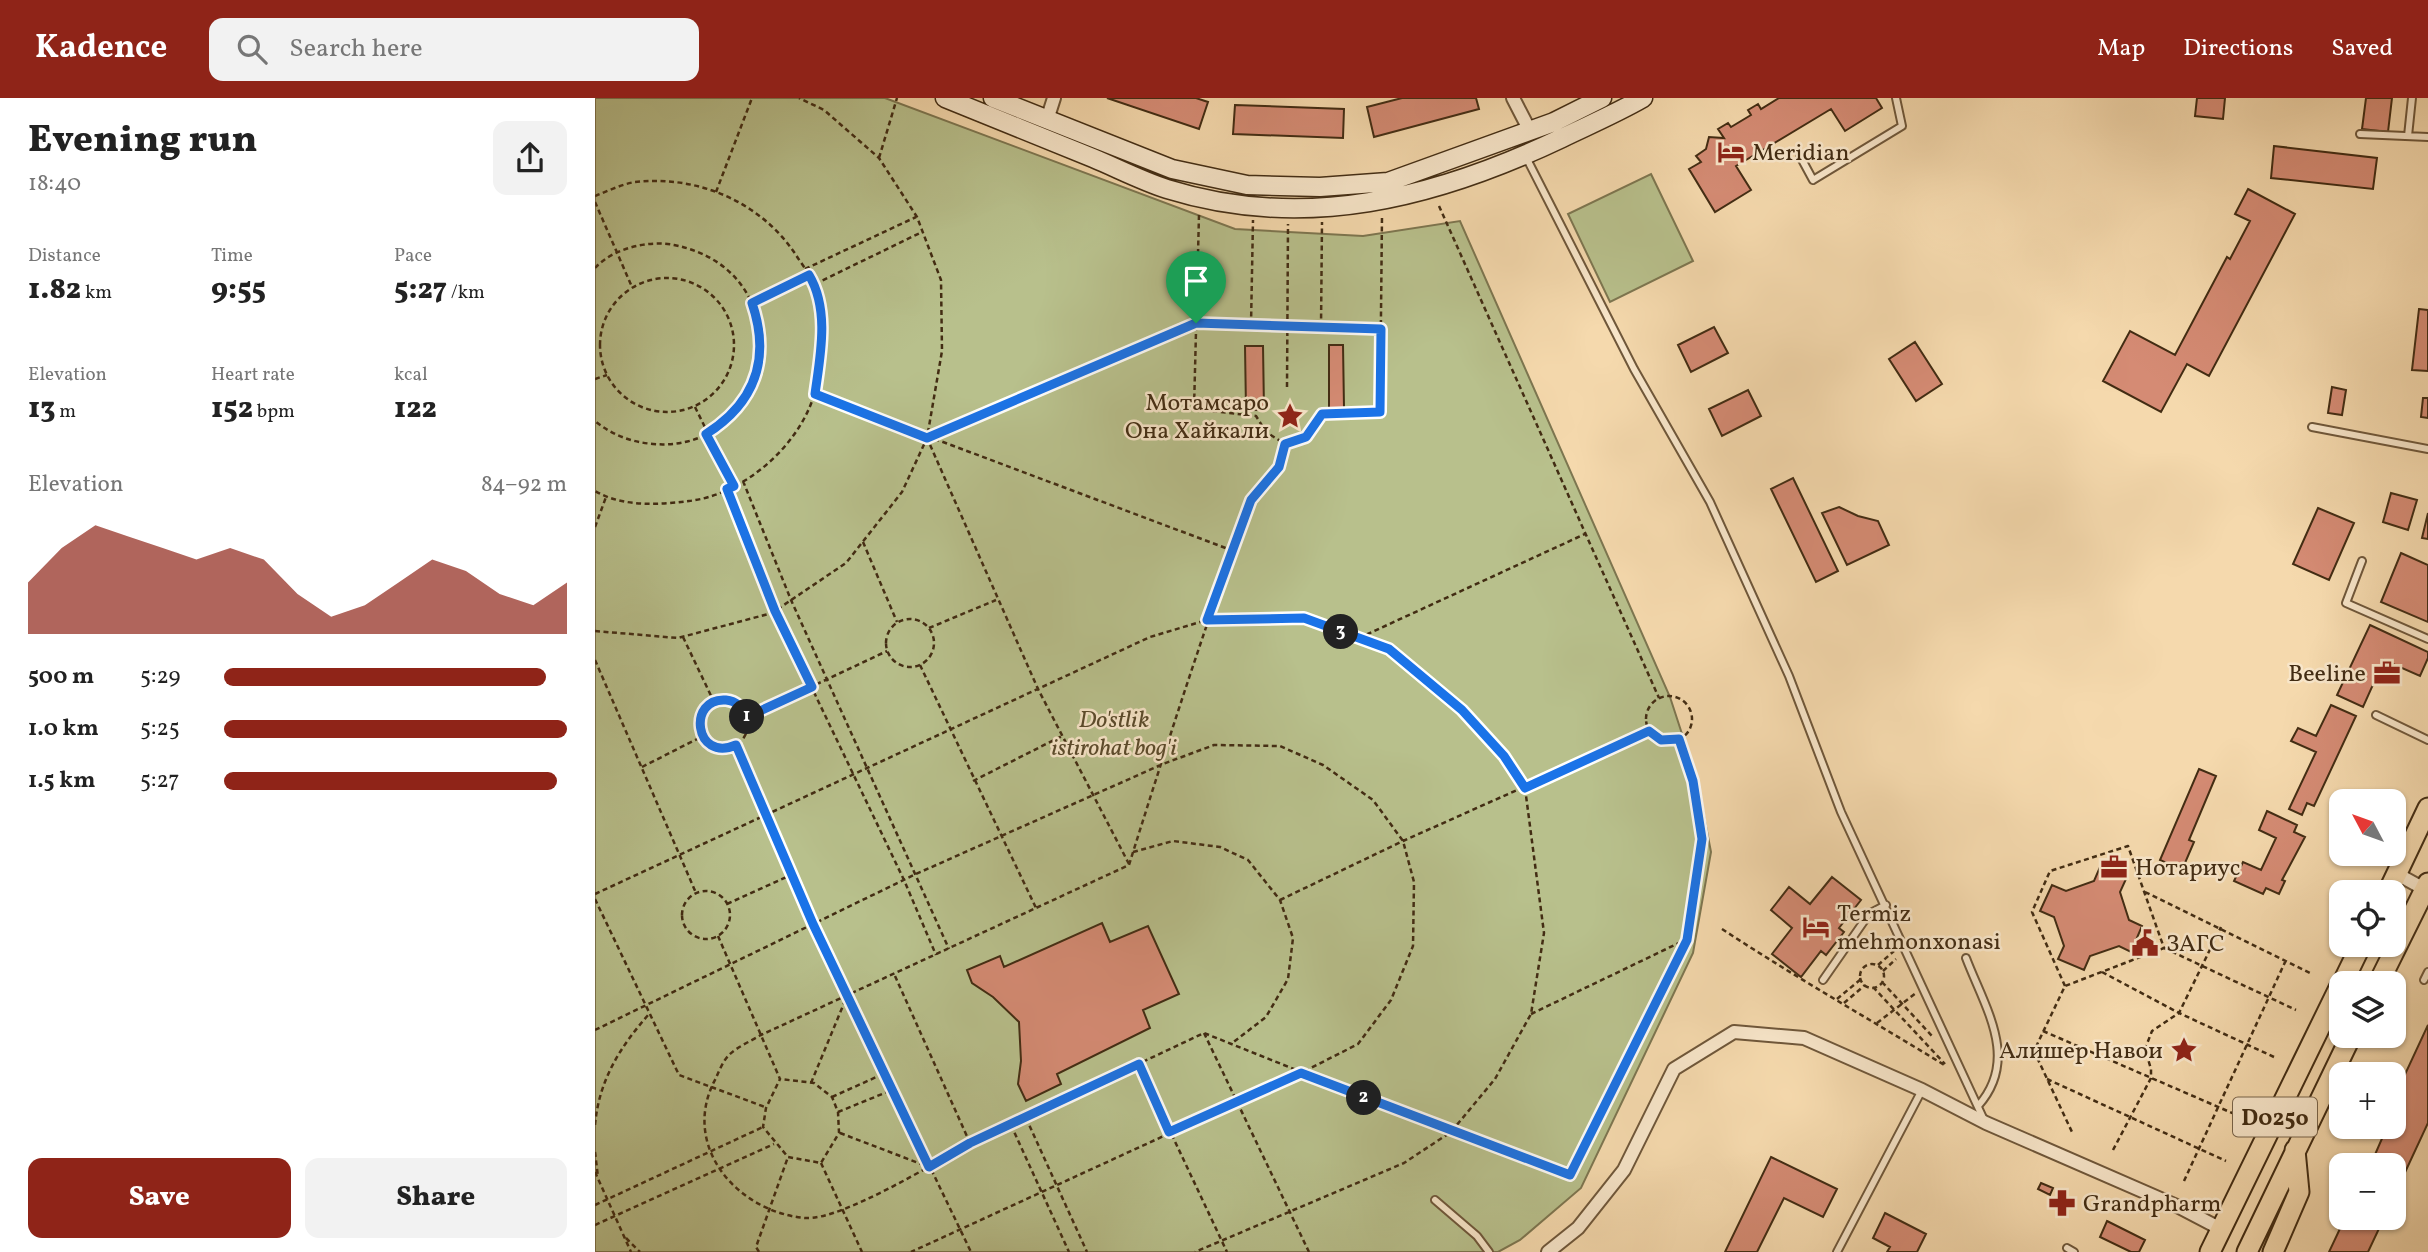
<!DOCTYPE html>
<meta charset="utf-8">
<style>
body{margin:0;font-family:Vollkorn,serif;background:#f2f2f2;color:#222;height:100vh;display:flex;flex-direction:column;font-size:26px;white-space:nowrap}
*{box-sizing:border-box;margin:0}
p{font-size:23px;color:#767676}
.icon{flex:none;width:38px;height:38px;fill:none;stroke:currentColor;stroke-width:2;stroke-linecap:round;stroke-linejoin:round}
.map{position:relative;flex:1;overflow:hidden}
.side{display:flex;flex-direction:column;background:#fff;width:595px}
.side>*{flex:none}
.needle{width:46px;rotate:311deg}
.fabs{position:absolute;left:1734px;top:691px;display:grid;gap:14px}
.fabs a{display:grid;place-items:center;width:77px;height:77px;border-radius:14px;background:#fff;box-shadow:0 2px 5px #0004;font-size:35px}
.pin{position:absolute;display:grid;place-items:center;width:60px;height:60px;color:#fff;margin:-72px -30px;border-radius:50% 50% 50% 0;rotate:-45deg;box-shadow:0 0 7px #0007}
.pin .icon{rotate:45deg}
.km{position:absolute;width:35px;height:35px;margin:-18px;border-radius:50%;background:#222;color:#fff;font-size:19px;line-height:35px;text-align:center}
.round{display:grid;place-items:center;flex:none;width:74px;height:74px;border-radius:14px;background:#f2f2f2}
.head{display:flex;align-items:center;justify-content:space-between;height:119px;padding:0 28px}
h1{font-size:38px;font-weight:800;line-height:52px}
.stats{display:grid;grid-template-columns:repeat(3,1fr);gap:10px;height:119px;padding:7px 28px}
.stats div{display:grid;align-content:center}
.stats b{font-size:30px;font-weight:800}
.stats small{font-size:19px;font-weight:400}
.stats p{font-size:19px}
.chart{height:196px;padding:14px 28px}
.chart p{display:flex;justify-content:space-between}
.chart svg{width:100%;height:126px;margin-top:7px;fill:#8f2418;opacity:.7}
.cta{display:flex;gap:14px;margin-top:auto;padding:14px 28px}
.cta a{flex:1;height:80px;border-radius:14px;background:#8f2418;color:#fff;font-size:28px;font-weight:800;line-height:80px;text-align:center}
.cta a+a{background:#f2f2f2;color:#222}
ul{padding:0 28px;list-style:none;font-size:23px}
li{display:grid;grid-template-columns:112px 84px 1fr;align-items:center;height:52px}
li i{height:18px;border-radius:9px;background:#8f2418}
header{display:flex;align-items:center;gap:42px;box-sizing:border-box;height:98px;padding:0 35px;background:#8f2418;color:#fff}
header strong{font-size:33px}
nav{display:flex;gap:38px;margin-inline-start:auto;font-size:24px}
.search{width:490px;height:63px;background:#f2f2f2;display:flex;align-items:center;gap:18px;box-sizing:border-box;padding:0 24px;border-radius:14px;color:#767676;font-size:26px}
main{display:flex;flex:1;min-height:0}
.map>svg:first-child{display:block}
.green{fill:#b8c08c;stroke:#7d7650;stroke-width:2}
.building{fill:#d58b74;stroke:#422c13;stroke-width:2}
.lines{fill:none;stroke-linecap:round;stroke-linejoin:round}
.lane-casing{stroke:#6f573a;stroke-width:10}
.street-casing{stroke:#6f573a;stroke-width:16}
.secondary-casing{stroke:#422c13;stroke-width:21}
.primary-casing{stroke:#422c13;stroke-width:23}
.path{stroke:#422c13;stroke-width:2.5;stroke-dasharray:5 3.5;stroke-linecap:butt}
.lane{stroke:#f8e6ca;stroke-width:6}
.street{stroke:#f8e6ca;stroke-width:12}
.secondary{stroke:#f8e6ca;stroke-width:18}
.primary{stroke:#f5d9ad;stroke-width:19}
.route-casing{stroke:#fff;stroke-width:14}
.route{stroke:#1a73e8;stroke-width:9}
.labels{text-anchor:middle;stroke-width:5;stroke-linejoin:round;paint-order:stroke}
.shield{fill:#f8e6ca;stroke:#79644a;stroke-width:2}
.shield-label{font-size:23px;font-weight:bold;fill:#422c13}
.poi-label{font-size:24px;fill:#422c13;stroke:#f8e6ca;text-anchor:start}
.park-label{font-size:24px;font-style:italic;fill:#5a4a2b;stroke:#f8e6ca}
</style>
<header>
<strong>Kadence</strong>
<div class="search"><svg class="icon" aria-label="search" viewBox="0 0 24 24"><circle cx="10" cy="10" r="6"/><path d="M15 15l6 6"/></svg>Search here</div>
<nav><a>Map</a><a>Directions</a><a>Saved</a></nav>
</header>
<main>
<section class="side">
<div class="head"><div><h1>Evening run</h1><p>18:40</p></div><a class="round"><svg class="icon" aria-label="share" viewBox="0 0 24 24"><path d="M12 15V3M7 8l5-5 5 5M5 13v7h14v-7"/></svg></a></div>
<div class="stats">
<div><p>Distance</p><b>1.82<small> km</small></b></div>
<div><p>Time</p><b>9:55</b></div>
<div><p>Pace</p><b>5:27<small> /km</small></b></div>
</div>
<div class="stats">
<div><p>Elevation</p><b>13<small> m</small></b></div>
<div><p>Heart rate</p><b>152<small> bpm</small></b></div>
<div><p>kcal</p><b>122</b></div>
</div>
<div class="chart"><p><span>Elevation</span>84–92 m</p>
<svg viewBox="0 0 160 44" preserveAspectRatio="none"><path d="M0 44V26L10 14L20 6L30 10L40 14L50 18L60 14L70 18L80 30L90 38L100 34L110 26L120 18L130 22L140 30L150 34L160 26V44z"/></svg>
</div>
<ul>
<li><b>500 m</b>5:29<i style="width:94%"></i></li>
<li><b>1.0 km</b>5:25<i style="width:100%"></i></li>
<li><b>1.5 km</b>5:27<i style="width:97%"></i></li>
</ul>
<div class="cta"><a>Save</a><a>Share</a></div>
</section>
<div class="map">
<svg width="1833" height="1154" viewBox="0 0 1833 1154">
<rect width="100%" height="100%" fill="#f5d9ad"/>
<filter id="stains"><feTurbulence type="fractalNoise" baseFrequency=".00286" numOctaves="4"/><feColorMatrix values="0 0 0 0 .2 0 0 0 0 .09 0 0 0 0 .02 0 0 0 .5 -.17"/></filter>
<radialGradient id="worn" r=".72"><stop offset=".6" stop-color="#630" stop-opacity="0"/><stop offset="1" stop-color="#630" stop-opacity=".3"/></radialGradient>
<path class="green" d="M0 0H290L640 131 768 138 865 123 1075 599 1102 682 1116 754 1098 855 986 1090 925 1142 903 1154H0Z
M1056 76 1098 163 1015 204 973 116Z"/>
<path class="building" d="M512 0H601L613 4 604 31Z
M807 0H881L884 11 779 39 772 9Z
M1184 0H1281L1287 10 1250 33 1236 11 1141 68 1156 92 1120 114 1094 71 1106 64 1101 58 1111 51 1114 39 1129 40 1123 31 1133 25 1136 29 1156 17 1153 12 1163 6 1166 11Z
M1602 0H1630L1628 21 1600 18Z
M1771 0H1797L1793 34 1767 31Z
M640 7 749 11 748 40 638 36Z
M1679 48 1782 60 1778 91 1676 80Z
M1653 91 1700 116 1614 278 1592 266 1566 314 1508 283 1535 233 1580 257 1632 159 1635 161 1655 123 1640 116Z
M1824 211 1833 212V273L1817 272Z
M1119 229 1133 255 1096 274 1083 247Z
M1320 244 1347 286 1321 303 1294 261Z
M734 247H748L749 310H734Z
M650 248H668L669 312H651Z
M1737 289 1751 292 1747 317 1733 315Z
M1153 292 1166 318 1127 338 1114 311Z
M1828 300H1833V320L1826 319Z
M1198 380 1243 473 1221 484 1176 391Z
M1796 395 1822 402 1813 432 1788 424Z
M1244 409 1263 418 1283 423 1294 447 1252 467 1227 415Z
M1723 410 1759 425 1734 482 1698 466Z
M1833 415V441L1827 440Z
M1806 455 1833 467V524L1786 504Z
M1775 527 1833 554V560L1825 578 1789 562 1768 609 1742 597Z
M1736 607 1761 618 1719 708 1712 705 1707 717 1694 711 1721 654 1696 643 1703 630 1721 638Z
M1604 671 1621 678 1594 742 1599 744 1587 772 1565 762Z
M1672 713 1702 727 1699 734 1710 739 1687 782 1690 783 1684 796 1671 790 1668 796 1639 783 1648 764 1666 772 1681 740 1664 732Z
M1505 769 1531 781 1525 794 1534 822 1547 828 1536 854 1524 848 1495 858 1489 872 1463 861 1469 848 1459 819 1445 813 1457 787 1471 793 1499 783Z
M1237 779 1266 802 1244 830 1249 834 1231 857 1226 853 1206 879 1177 856 1197 830 1176 812 1194 789 1215 806Z
M507 825 515 844 553 828 584 896 548 912 555 930 462 976 466 986 431 1003 423 986 426 963 424 924 398 899 377 885 372 872 405 858 409 869Z
M1833 927V1025L1799 1098V1068H1775L1792 1029H1799L1802 1009 1799 1000Z
M1176 1059 1242 1091 1228 1119 1189 1100 1162 1154H1130Z
M1446 1085 1458 1090 1455 1097 1443 1091Z
M1290 1115 1331 1136 1322 1154H1292L1295 1149 1278 1140Z
M1750 1120H1789L1773 1154H1734Z
M1512 1123 1550 1142 1544 1154H1536L1505 1139Z"/>
<g class="lines">
<defs>
<path id="lane" d="M1765 36 1833 39
M1813 38 1817 0
M1205 58 1218 82 1307 28 1301 0
M931 59 1039 271 1115 404 1194 578 1246 714 1389 1022
M1717 329 1833 351
M1767 463 1751 505 1833 541
M1781 617 1833 642
M1371 860C1390 910 1425 961 1383 1008
M1228 882 1274 816 1291 807
M1829 882 1833 874
M840 1102 882 1138 894 1154
M1472 1150 1479 1154
M1242 1154 1327 992"/>
<path id="street" d="M918 0 935 33
M452 22 459 0
M1802 776 1833 793
M953 1154 983 1130 1029 1072 1079 971 1139 934 1209 940 1327 992 1391 1025 1584 1109 1626 1131"/>
<path id="secondary" d="M350 0C399 20 449 40 498 60 522 70 547 83 572 91 710 134 841 100 967 40 994 27 1022 15 1048 0
M398 0 577 71 652 87 725 89 793 84 959 24 1007 0"/>
<path id="primary" d="M1793 794 1833 710
M1747 886 1766 847
M1783 886 1833 785
M1615 1154 1746 886
M1652 1154 1756 938
M1678 1154 1704 1094 1700 1052"/>
</defs>
<use href="#lane" class="lane-casing"/>
<use href="#street" class="street-casing"/>
<use href="#secondary" class="secondary-casing"/>
<use href="#primary" class="primary-casing"/>
<path class="path" d="M284 60 302 0
M121 94 157 0
M0 98C13 93 27 86 40 84 103 77 166 104 201 157 207 167 217 178 220 189 228 223 229 260 220 294 205 348 148 397 94 403 63 407 27 409 0 393
M0 104 37 189
M844 108 1064 600
M604 117 599 311 661 318 671 334 690 346 711 339 727 316 785 314 787 118
M0 170C18 150 54 142 79 147 211 173 181 356 58 346 36 344 17 337 0 323
M210 171 321 119
M5 247a67 67 0 1 1 134 0a67 67 0 1 1-134 0Z
M220 186 327 134
M157 205 214 178
M656 227 658 122
M726 229 727 124
M0 281 12 277
M692 289 693 126
M220 296 636 452
M100 309 139 388
M148 383 196 502 354 851
M132 391 180 513 309 782 341 857
M0 429 11 399
M268 444 302 524
M291 545a24 24 0 1 1 48 0a24 24 0 1 1-48 0Z
M334 530 401 502
M0 533 83 540 177 515 251 465 307 394 332 340 347 253 346 182 322 119 284 60 229 12 204 0
M88 539 119 604
M764 540 990 436
M0 562 101 795
M325 567 441 810
M1051 621a23 23 0 1 1 46 0a23 23 0 1 1-46 0Z
M105 626a24 24 0 1 1 48 0a24 24 0 1 1-48 0Z
M152 619 292 553
M141 647 218 826 376 1154
M47 669 106 639
M378 683 467 638
M538 754 578 743 625 749 653 762 685 802 698 840 693 881 671 919 636 946
M534 766 443 591 332 340 601 225 786 231
M87 817a24 24 0 1 1 48 0a24 24 0 1 1-48 0Z
M1550 794 1717 876
M0 796 555 539 612 522 709 521 794 551 867 612 910 658 930 690 949 835 936 916 900 981 856 1034 809 1065 600 1154
M0 801 84 977 170 1009
M685 802 808 743 1054 633
M132 806 196 777
M1127 831C1200 879 1276 922 1351 968
M123 838 185 981 171 1010 168 1029 193 1059 226 1065 244 1035 243 1014 237 999 219 985 185 981
M1569 850 1701 912
M1265 878a12 12 0 1 1 24 0a12 12 0 1 1-24 0Z
M1283 867 1299 853
M1288 873 1301 861
M1507 874 1584 915 1679 959
M300 878 375 1045 609 935 856 1034 975 1077 1092 842 1107 741 1098 683 1084 641
M1287 884 1337 938
M1470 888 1437 814 1455 773 1533 748 1569 850 1470 888 1439 953 1477 1034
M1278 889 1350 966
M1242 901 1266 881
M1249 905 1270 887
M936 916 1090 842
M1282 925 1321 895
M0 932 321 776 568 666 619 647 685 648 728 667 778 702 808 743 819 784 818 848 796 902 763 946 706 975 316 1154
M1448 933 1651 1021
M609 935 714 1154
M544 967 632 1154
M1452 981 1631 1063
M216 985 252 898
M237 999 288 976
M243 1014 297 992
M431 1020 492 1154
M0 1027C4 982 25 949 54 916
M416 1027 474 1154
M245 1035 334 1069
M375 1045C342 1064 245 1123 210 1120 142 1114 84 1047 121 980 124 973 128 963 134 957 142 949 156 943 166 937L534 767C570 652 607 537 648 424 659 392 681 379 690 346
M1518 1052 1556 980V971L1550 951 1557 933 1584 915 1626 829
M0 1054 3 1079
M226 1065 267 1154
M0 1074 36 1154
M1589 1083 1691 862
M0 1107 168 1029
M0 1127 179 1046
M31 1140 45 1154
M164 1154 161 1149 193 1059"/>
<use href="#lane" class="lane"/>
<use href="#street" class="street"/>
<use href="#secondary" class="secondary"/>
<use href="#primary" class="primary"/>
</g>
<g class="lines">
<defs>
<path id="route" d="M214 177C235 212 225 259 220 296L332 340 601 225 786 231 785 314 727 316 711 339 690 346 684 369 656 402 612 522 709 520 794 551 867 612 909 658 930 690 1054 633 1066 642 1084 641 1098 683 1107 741 1092 842 975 1077 706 975 574 1034 544 966 375 1045 334 1069 218 826 141 647C99 665 92 599 131 602 142 603 147 610 152 619L217 589 180 513 132 391 139 388 111 336C160 305 176 261 157 205Z"/>
</defs>
<use href="#route" class="route-casing"/>
<use href="#route" class="route"/>
</g>
<defs>
<symbol id="hotel-bare" viewBox="-9 -9 18 18"><path d="M-6-4.5h1.5V1H6V5H4.5V3h-9V5H-6ZM-4 0a1.8 1.8 0 1 1 3.6 0ZM.5 0V-2.5h3Q6-2.5 6 0Z" fill="#8f2418" stroke="#f8e6ca" stroke-width="2.5" paint-order="stroke"/></symbol>
<symbol id="sight-bare" viewBox="-9 -9 18 18"><path d="M0-6L1.8-2.2L6-1.7L2.9 1.2L3.7 5.4L0 3.3L-3.7 5.4L-2.9 1.2L-6-1.7L-1.8-2.2Z" fill="#8f2418" stroke="#f8e6ca" stroke-width="2.5" paint-order="stroke"/></symbol>
<symbol id="office-bare" viewBox="-9 -9 18 18"><path d="M-6-3h4V-5.5h4V-3h4V5H-6ZM-1-4.5V-3h2v-1.5ZM-6 0V1H6V0Z" fill="#8f2418" stroke="#f8e6ca" stroke-width="2.5" paint-order="stroke"/></symbol>
<symbol id="civic-bare" viewBox="-9 -9 18 18"><path d="M-.6-6.5H3V-4.5H.6V-3L4-1V1h2V6H-6V1h2V-1L-.6-3ZM-1.2 2.5V6h2.4V2.5Z" fill="#8f2418" stroke="#f8e6ca" stroke-width="2.5" paint-order="stroke"/></symbol>
<symbol id="pharmacy-bare" viewBox="-9 -9 18 18"><path d="M-2-6h4v4h4v4h-4v4h-4v-4h-4v-4h4Z" fill="#8f2418" stroke="#f8e6ca" stroke-width="2.5" paint-order="stroke"/></symbol>
</defs>
<g fill-rule="evenodd">
<use href="#hotel-bare" x="1117" y="35" width="38" height="38"/>
<use href="#sight-bare" x="676" y="299" width="38" height="38"/>
<use href="#office-bare" x="1773" y="556" width="38" height="38"/>
<use href="#office-bare" x="1500" y="750" width="38" height="38"/>
<use href="#hotel-bare" x="1202" y="810" width="38" height="38"/>
<use href="#civic-bare" x="1531" y="826" width="38" height="38"/>
<use href="#sight-bare" x="1570" y="933" width="38" height="38"/>
<use href="#pharmacy-bare" x="1448" y="1086" width="38" height="38"/>
</g>
<g class="labels">
<rect class="shield" x="1638" y="999.5" width="84" height="39" rx="5"/>
<g class="shield-label">
<text x="1680" y="1027">D025o</text>
</g>
<g class="poi-label">
<text x="1157" y="62">Meridian</text>
<text x="674" y="312" text-anchor="end">Мотамсаро<tspan x="674" dy="28">Она Хайкали</tspan></text>
<text x="1771" y="583" text-anchor="end">Beeline</text>
<text x="1540" y="777">Нотариус</text>
<text x="1242" y="823">Termiz<tspan x="1242" dy="28">mehmonxonasi</tspan></text>
<text x="1571" y="853">ЗАГС</text>
<text x="1568" y="960" text-anchor="end">Алишер Навои</text>
<text x="1488" y="1113">Grandpharm</text>
</g>
<g class="park-label">
<text x="519" y="629">Do'stlik<tspan x="519" dy="28">istirohat bog'i</tspan></text>
</g>
</g>
<rect width="100%" height="100%" filter="url(#stains)"/>
<rect width="100%" height="100%" fill="url(#worn)"/>
</svg>
<div class="fabs">
<a><svg class="needle" viewBox="-14 -14 28 28"><path d="M0-13l5 13h-10z" fill="#e53935"/><path d="M0 13l5-13h-10z" fill="#767676"/></svg></a>
<a><svg class="icon" aria-label="locate" viewBox="0 0 24 24"><circle cx="12" cy="12" r="6"/><path d="M12 2v4M12 18v4M2 12h4M18 12h4"/></svg></a>
<a><svg class="icon" aria-label="layers" viewBox="0 0 24 24"><path d="M12 4l9 5-9 5-9-5zM3 14l9 5 9-5"/></svg></a>
<a>+</a>
<a>−</a>
</div>
<div class="pin" style="left:601px;top:225px;background:#1e9e55"><svg class="icon" aria-label="arrive" viewBox="0 0 24 24"><path d="M6 21V4h12l-3 4 3 4H6"/></svg></div>
<b class="km" style="left:152px;top:619px">1</b>
<b class="km" style="left:769px;top:1000px">2</b>
<b class="km" style="left:746px;top:534px">3</b>
</div>
</main>
